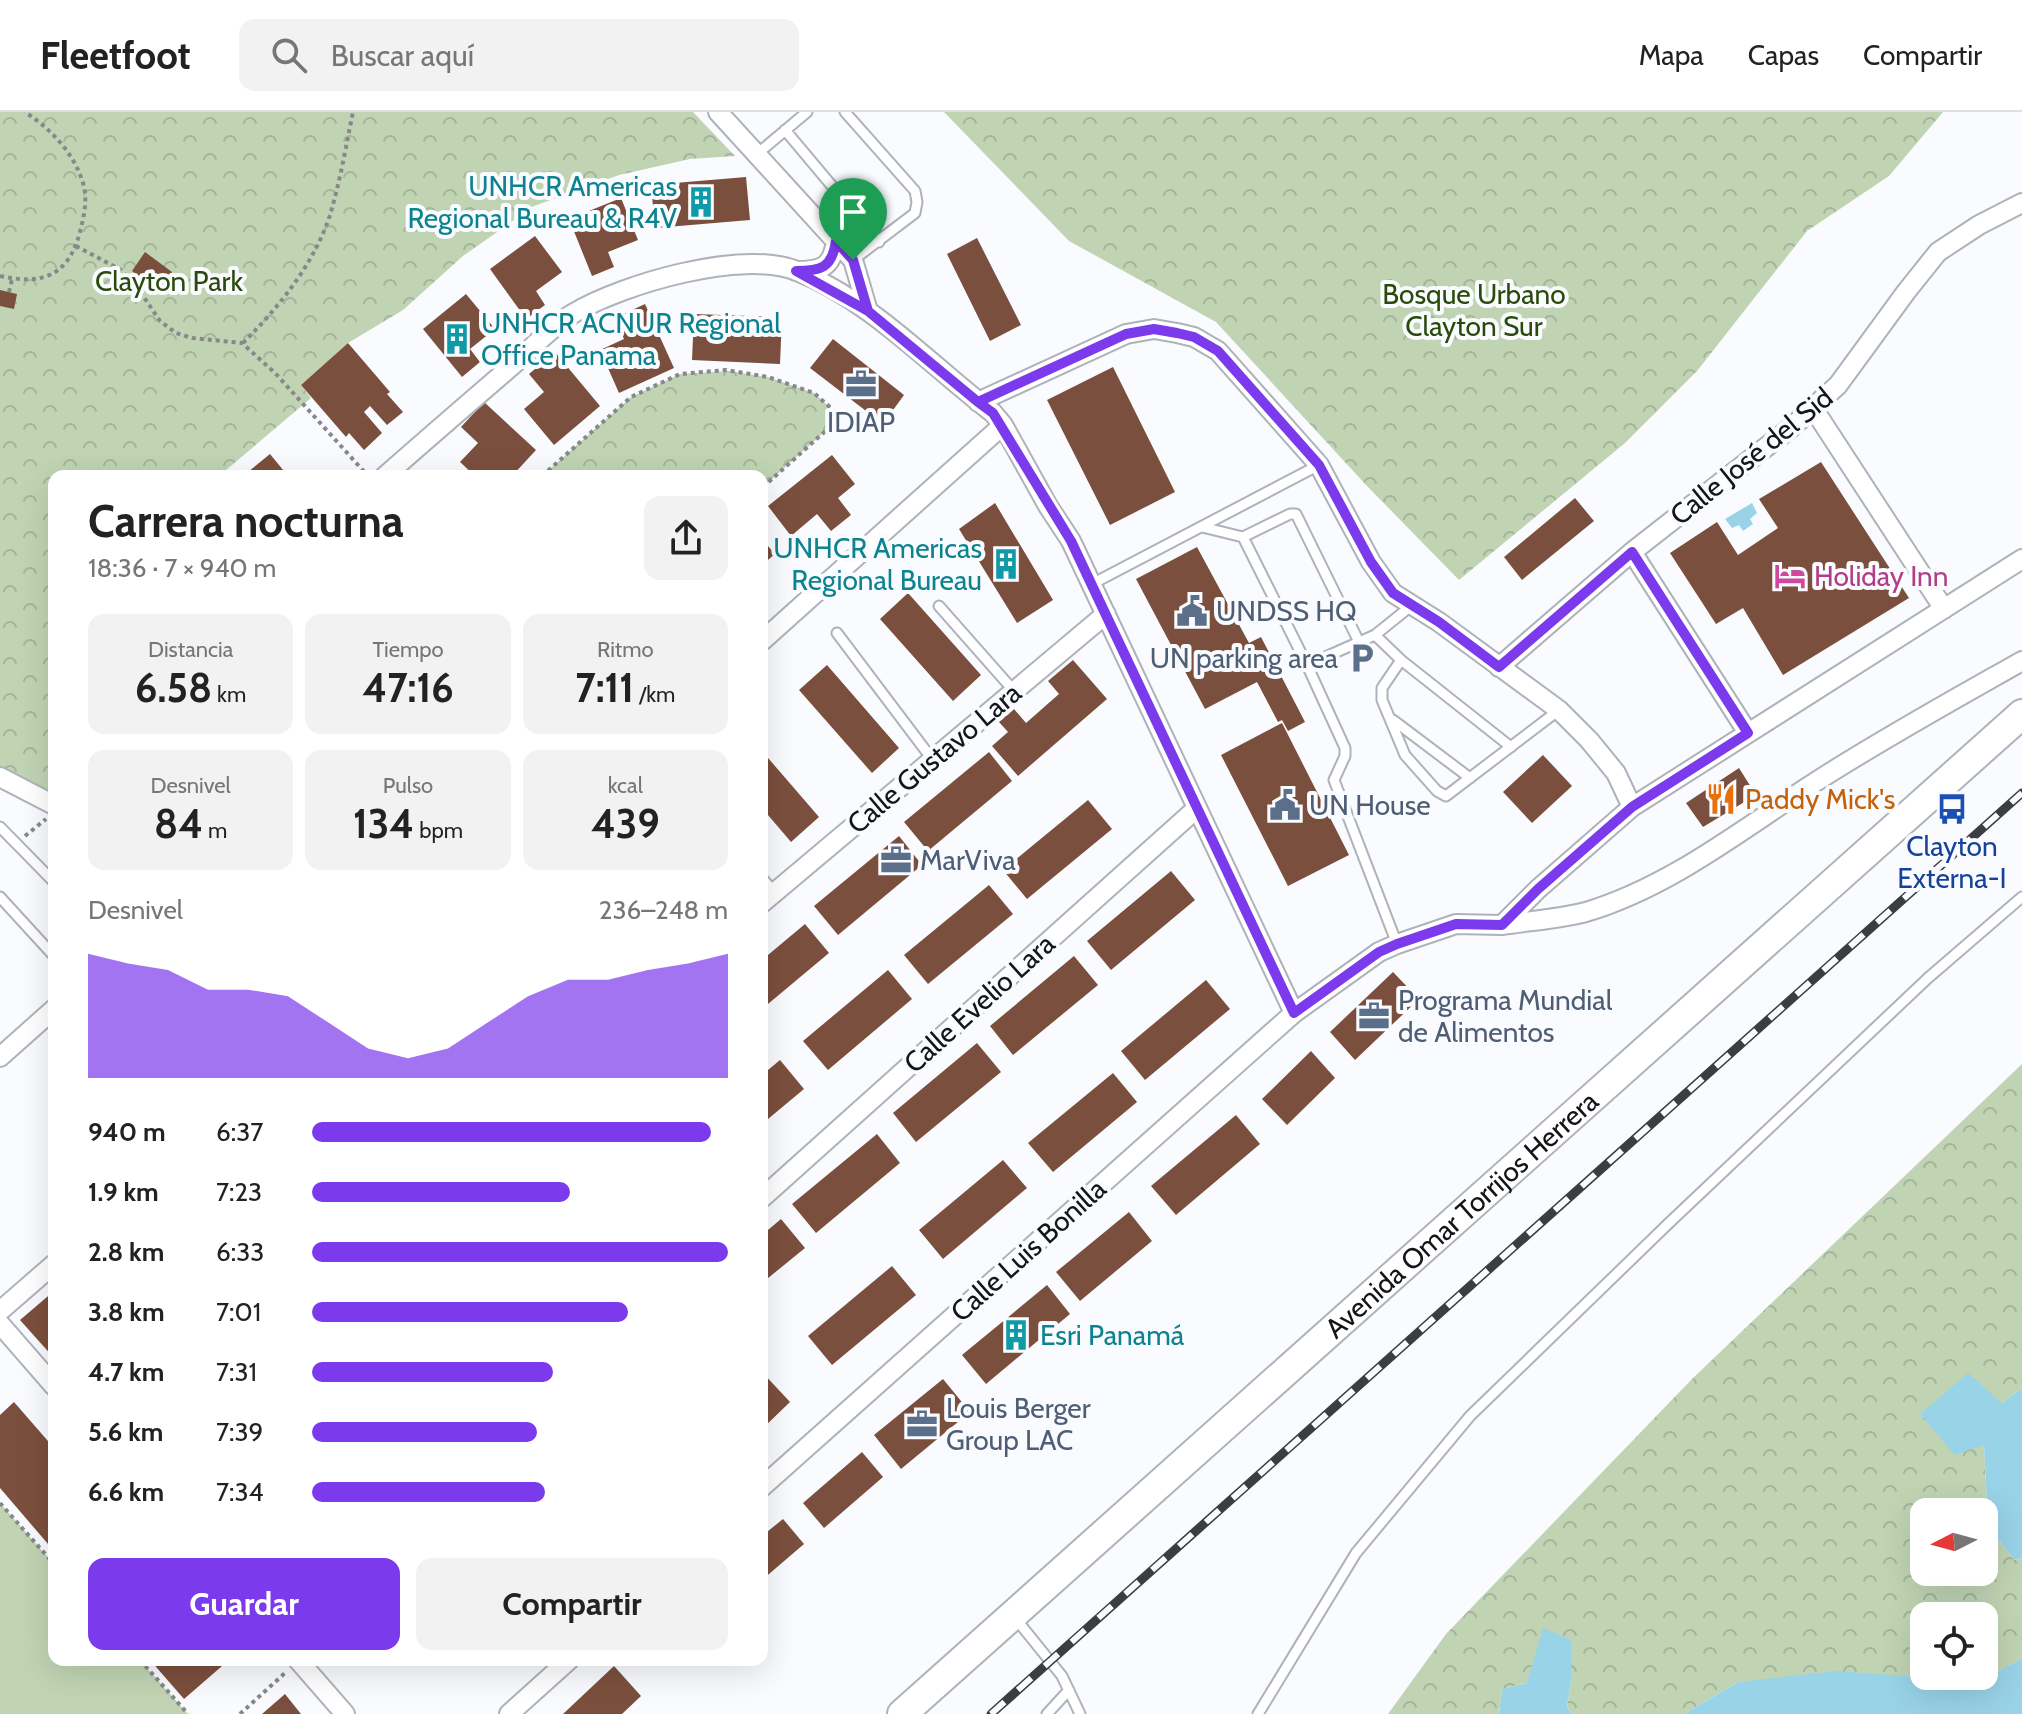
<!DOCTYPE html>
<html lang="es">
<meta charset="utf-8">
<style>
body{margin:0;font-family:Cabin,sans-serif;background:#f2f2f2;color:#222;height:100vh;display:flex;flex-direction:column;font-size:30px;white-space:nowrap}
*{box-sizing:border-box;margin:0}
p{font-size:26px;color:#767676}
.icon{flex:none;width:44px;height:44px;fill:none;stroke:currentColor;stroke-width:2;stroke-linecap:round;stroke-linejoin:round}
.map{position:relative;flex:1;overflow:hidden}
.sheet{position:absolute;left:48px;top:358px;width:720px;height:1196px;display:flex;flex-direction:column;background:#fff;border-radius:16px;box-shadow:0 8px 32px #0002}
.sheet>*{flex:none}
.needle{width:52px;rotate:264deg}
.buttons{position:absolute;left:1910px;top:1386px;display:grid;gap:16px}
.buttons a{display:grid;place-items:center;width:88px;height:88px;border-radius:16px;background:#fff;box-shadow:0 8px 32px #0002;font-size:40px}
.pin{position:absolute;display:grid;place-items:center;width:68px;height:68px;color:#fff;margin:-82px -34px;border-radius:50% 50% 50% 0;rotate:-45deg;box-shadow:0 0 8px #0007}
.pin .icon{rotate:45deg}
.round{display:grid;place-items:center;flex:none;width:84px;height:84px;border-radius:16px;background:#f2f2f2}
.headline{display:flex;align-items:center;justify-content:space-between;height:136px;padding:0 40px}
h1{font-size:44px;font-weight:700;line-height:60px}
.stats{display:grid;grid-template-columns:repeat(3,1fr);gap:12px;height:136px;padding:8px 40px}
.stats div{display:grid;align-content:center;border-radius:16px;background:#f2f2f2;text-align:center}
.stats b{font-size:40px;font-weight:700}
.stats small{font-size:22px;font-weight:400}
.stats p{font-size:22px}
.chart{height:224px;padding:16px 40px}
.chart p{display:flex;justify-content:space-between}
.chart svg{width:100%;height:144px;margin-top:8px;fill:#7c3aed;opacity:.7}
.action{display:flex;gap:16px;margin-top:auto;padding:16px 40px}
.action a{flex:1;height:92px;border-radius:16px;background:#7c3aed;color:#fff;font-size:32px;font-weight:700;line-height:92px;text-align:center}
.action a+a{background:#f2f2f2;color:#222}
ul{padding:0 40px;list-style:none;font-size:26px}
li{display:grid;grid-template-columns:128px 96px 1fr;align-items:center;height:60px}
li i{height:20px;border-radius:10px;background:#7c3aed}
header{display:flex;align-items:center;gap:48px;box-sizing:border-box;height:112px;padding:0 40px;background:#fff;border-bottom:2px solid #e0e0e0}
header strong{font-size:38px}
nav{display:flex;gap:44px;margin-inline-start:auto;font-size:28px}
.search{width:560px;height:72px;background:#f2f2f2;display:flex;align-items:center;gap:20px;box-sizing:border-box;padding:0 28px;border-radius:16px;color:#767676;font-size:30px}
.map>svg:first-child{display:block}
.green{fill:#c0d4b3}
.forest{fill:url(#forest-crowns);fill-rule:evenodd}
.water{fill:#99d3e8}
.building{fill:#7b4f3d}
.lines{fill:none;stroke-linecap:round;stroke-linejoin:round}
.lane-casing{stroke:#aeb2ba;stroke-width:13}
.street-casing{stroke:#aeb2ba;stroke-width:22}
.primary-casing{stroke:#aeb2ba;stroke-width:32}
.path{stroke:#86888c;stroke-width:4;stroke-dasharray:4 4;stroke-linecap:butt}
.lane{stroke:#fff;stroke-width:9}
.street{stroke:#fff;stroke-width:18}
.primary{stroke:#fff;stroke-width:28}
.rail-casing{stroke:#3b3d40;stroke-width:9}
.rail{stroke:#f9fbff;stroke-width:6;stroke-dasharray:18;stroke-linecap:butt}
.route-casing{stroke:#fff;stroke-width:16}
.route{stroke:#7c3aed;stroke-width:10}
.labels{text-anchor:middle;stroke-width:8;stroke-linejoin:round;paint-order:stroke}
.culture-label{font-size:28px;fill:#0d838f;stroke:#f9fbff;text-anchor:end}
.park-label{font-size:28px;fill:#2a4a0b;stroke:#f9fbff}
.service-label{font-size:28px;fill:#4e5e75;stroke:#f9fbff;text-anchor:start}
.street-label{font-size:28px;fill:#131518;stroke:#f9fbff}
.hotel-label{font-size:28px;fill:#b23c85;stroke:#f9fbff;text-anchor:start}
.food-label{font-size:28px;fill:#c56008;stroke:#f9fbff;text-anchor:start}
.transit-label{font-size:28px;fill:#164399;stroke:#f9fbff}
</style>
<header>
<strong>Fleetfoot</strong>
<div class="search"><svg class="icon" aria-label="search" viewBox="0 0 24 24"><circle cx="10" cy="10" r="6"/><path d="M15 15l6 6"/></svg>Buscar aquí</div>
<nav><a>Mapa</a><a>Capas</a><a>Compartir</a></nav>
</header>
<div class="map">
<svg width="2022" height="1602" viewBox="0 0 2022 1602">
<defs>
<pattern id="forest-crowns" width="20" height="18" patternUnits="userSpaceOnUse" patternTransform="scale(2)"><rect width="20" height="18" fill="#c0d4b3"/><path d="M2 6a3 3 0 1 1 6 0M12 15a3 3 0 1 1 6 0" fill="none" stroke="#a4b599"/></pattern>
</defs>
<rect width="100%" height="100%" fill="#f9fbff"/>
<path class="green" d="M0 1391 54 1452V1548H140L188 1602H0Z"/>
<path class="forest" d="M0 0H693L735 44 690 47 619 63 534 94 463 144 403 198 348 231 301 273 311 286 219 364H54V693L0 665Z
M944 0H1943L1889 64 1807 119 1697 259 1625 331 1459 468 1367 374 1216 210 1069 129Z
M729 259 768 265 814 281 841 305 762 376V364H542L631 285 680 262Z
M2022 952V1276L2002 1291 1984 1333 1988 1413 2014 1448 2022 1446V1546L1999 1559 1984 1561V1504H1924V1564H1954L1738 1570 1684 1602H1572L1567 1595 1571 1569 1527 1571 1502 1577 1499 1602H1388L1446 1522 1693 1266ZM1924 1400H1984V1460H1924Z"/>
<path class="water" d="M1752 391 1757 401 1750 407 1753 412 1743 419 1739 413 1732 416 1725 407Z
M1968 1261 2002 1291 2022 1276V1446L2014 1448 1988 1413 1984 1333 1955 1343 1920 1302Z
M1543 1516 1571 1528V1569L1567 1595 1572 1602H1499L1502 1577 1527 1571Z
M2022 1546V1602H1684L1738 1570 1835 1559 1937 1566 1984 1564V1561L1999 1559Z"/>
<path class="building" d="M746 65 750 108 655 116 651 73Z
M621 86 638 128 608 140 614 155 592 164 569 107Z
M535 124 562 160 536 179 545 193 526 207 490 157Z
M977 126 1021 213 990 229 947 142Z
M145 140 172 160 159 179 132 159Z
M0 178 17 182 14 197 0 194Z
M466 182 495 217 470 237 480 250 462 265 423 217Z
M645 192 674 256 619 281 600 238 624 227 615 206Z
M694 202 782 205 780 252 692 248Z
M833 227 904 283 883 312 810 256Z
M348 231 390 280 387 282 403 300 387 313 370 294 364 300 382 321 364 338 349 321 346 325 301 273Z
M555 240 600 294 554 333 524 297 544 280 529 262Z
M1113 255 1175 380 1110 413 1047 288Z
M484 290 536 338 512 364H475L460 350 478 331 461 315Z
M270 342 288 364H243Z
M832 343 855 372 838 386 851 403 831 419 817 402 791 424 768 394Z
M1821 350 1909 486 1783 563 1743 496 1716 512 1670 441 1717 410 1738 443 1778 416 1759 387Z
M1575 386 1594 409 1522 468 1504 445Z
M995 391 1053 488 1017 511 959 417Z
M762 427 775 442 762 453Z
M1197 435 1249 531 1261 525 1305 610 1288 619 1282 608 1278 610 1257 570 1205 597 1136 467Z
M908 481 981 563 953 589 880 507Z
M1073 548 1107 587 1018 664 992 634 1008 620 999 610 1014 597 1026 611 1059 582 1048 569Z
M827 553 899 636 872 661 799 578Z
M1282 611 1349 743 1288 774 1221 643Z
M762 639 819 705 791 730 762 696Z
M989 640 1012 669 928 739 904 710Z
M1543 643 1572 674 1532 711 1503 680Z
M1739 656 1756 683 1703 715 1686 691Z
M1088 688 1112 717 1027 787 1003 758Z
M899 724 922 753 838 823 814 794Z
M1171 759 1195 788 1111 858 1087 829Z
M989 773 1013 802 928 872 904 843Z
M805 812 829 841 762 897V848Z
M1074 844 1098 873 1013 943 990 914Z
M888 858 912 887 828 958 803 929Z
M1393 860 1419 887 1355 948 1330 920Z
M1206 868 1230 897 1145 968 1121 939Z
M977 931 1001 960 916 1030 893 1001Z
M1311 939 1335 966 1287 1013 1262 987Z
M780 948 804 977 762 1012V963Z
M1113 961 1137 990 1053 1060 1028 1031Z
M1236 1003 1260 1032 1176 1103 1151 1074Z
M877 1022 900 1051 816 1121 792 1092Z
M1003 1048 1027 1076 943 1147 919 1118Z
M1129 1100 1152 1129 1080 1189 1056 1160Z
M781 1107 805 1136 762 1171V1123Z
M892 1154 916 1183 832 1253 808 1224Z
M1047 1173 1070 1202 986 1272 962 1243Z
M54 1179V1246L20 1208Z
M762 1260 790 1290 762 1317Z
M943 1267 970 1300 901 1357 874 1323Z
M14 1290 54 1336V1439L0 1376V1303Z
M862 1340 883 1365 824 1416 803 1391Z
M783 1407 804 1432 762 1468V1424Z
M150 1548H229L184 1587Z
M614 1554 641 1584 622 1602H563Z
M285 1582 301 1602H262Z"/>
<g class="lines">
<defs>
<path id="lane" d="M845 0 915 79 917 90 915 101 853 148
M785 18 879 130
M757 42 807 0
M1202 415 1243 425 1307 553 1345 636V644L1334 668 1397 832
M1243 425 1290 402H1296L1359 530
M1090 473 1319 353
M939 494 1014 579
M837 521 932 647
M1375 523 1401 548 1511 635
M1401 548 1382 576V588L1405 643 1437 679 1446 684 1559 598
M1307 553 1375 523 1411 494
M1393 608 1470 666
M0 715 54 770
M762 766 774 780
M0 785 54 844
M1016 1507 1062 1564 1080 1602
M1047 1602 1069 1578
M1258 1602 1356 1441 1470 1304 1669 1111 1928 866 2022 785"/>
<path id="street" d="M718 0 853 148 868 199
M796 159C821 159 832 156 836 129
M978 290 1126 222 1154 217 1177 221 1194 225 1218 239 1319 353 1371 450 1393 481 1439 510 1559 598 1589 628 1616 661 1632 695
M1813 296 1944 497
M385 364C428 326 471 289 514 252 533 235 552 214 574 201 623 172 742 137 797 159 872 189 930 253 993 301L1003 313 1048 394 1071 429 1294 901
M1632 440 1748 621
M762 529 1003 313
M1499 555 1632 440 1793 314 1838 273 1906 180 1938 140 1979 113 2022 91
M0 665 54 693
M762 791 1106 502
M1502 813C1529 809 1559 807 1586 800 1672 774 1742 717 1817 669 1884 626 1953 588 2022 549
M0 945 54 897
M762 1086 1196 697
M0 1199 54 1152
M0 1212 54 1274
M762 1375 1294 901 1379 840 1397 832 1456 812 1502 813 1538 777 1632 695 2022 447
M298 1548 345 1602
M509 1602 569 1548"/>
<g id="primary">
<path id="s1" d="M902 1602 2022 602"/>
</g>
</defs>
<use href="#lane" class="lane-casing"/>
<use href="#street" class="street-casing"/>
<use href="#primary" class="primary-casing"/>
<path class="path" d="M76 134 121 158 137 175 160 209 176 221 192 226 242 231 276 262 368 364
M0 164C42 173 68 165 80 120 84 104 88 88 83 71 74 41 51 17 25 0
M134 172 139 164
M9 180 12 167
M243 231C279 195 314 152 330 103 340 70 346 34 353 0
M542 364 631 285 680 262 726 258 768 265 814 281 841 305 762 376
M25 724 46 707
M0 1391 54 1452
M140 1548 188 1602
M240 1602 285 1561"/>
<use href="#lane" class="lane"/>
<use href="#street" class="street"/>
<use href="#primary" class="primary"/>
<defs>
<path id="rail" d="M991 1602 2022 681"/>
</defs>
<use href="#rail" class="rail-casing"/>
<use href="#rail" class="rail"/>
</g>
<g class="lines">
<defs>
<path id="route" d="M853 148 868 199 978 290 993 301 1071 429 1294 901 1379 840 1397 832 1456 812 1502 813 1538 777 1632 695 1748 621 1632 440 1499 555 1439 510 1393 481 1371 450 1319 353 1218 239 1194 225 1177 221 1154 217 1126 222 978 290 868 199 796 159C821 159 832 156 836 129L853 148"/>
</defs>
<use href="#route" class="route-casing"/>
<use href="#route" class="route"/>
</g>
<defs>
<symbol id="building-bare" viewBox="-9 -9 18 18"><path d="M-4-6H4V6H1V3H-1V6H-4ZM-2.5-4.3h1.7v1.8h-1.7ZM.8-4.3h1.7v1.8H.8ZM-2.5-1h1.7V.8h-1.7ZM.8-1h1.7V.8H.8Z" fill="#0f9aa8" stroke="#f9fbff" stroke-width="2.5" paint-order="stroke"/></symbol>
<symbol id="office-bare" viewBox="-9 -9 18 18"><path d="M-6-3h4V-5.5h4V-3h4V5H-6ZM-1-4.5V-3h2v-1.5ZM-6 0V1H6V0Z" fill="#5c6f8a" stroke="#f9fbff" stroke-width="2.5" paint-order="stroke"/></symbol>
<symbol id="hotel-bare" viewBox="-9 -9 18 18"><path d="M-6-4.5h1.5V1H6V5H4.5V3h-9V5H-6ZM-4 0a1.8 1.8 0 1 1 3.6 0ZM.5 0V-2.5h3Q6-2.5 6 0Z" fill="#d1479c" stroke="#f9fbff" stroke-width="2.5" paint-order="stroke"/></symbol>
<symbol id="civic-bare" viewBox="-9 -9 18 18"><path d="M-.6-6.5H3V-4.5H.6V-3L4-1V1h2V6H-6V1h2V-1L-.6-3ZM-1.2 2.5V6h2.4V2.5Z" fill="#5c6f8a" stroke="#f9fbff" stroke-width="2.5" paint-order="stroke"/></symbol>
<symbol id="parking-bare" viewBox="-9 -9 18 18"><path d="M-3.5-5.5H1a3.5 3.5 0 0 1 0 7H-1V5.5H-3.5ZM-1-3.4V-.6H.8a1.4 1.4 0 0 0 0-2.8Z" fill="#5c6f8a" stroke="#f9fbff" stroke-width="2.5" paint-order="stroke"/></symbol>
<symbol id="restaurant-bare" viewBox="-9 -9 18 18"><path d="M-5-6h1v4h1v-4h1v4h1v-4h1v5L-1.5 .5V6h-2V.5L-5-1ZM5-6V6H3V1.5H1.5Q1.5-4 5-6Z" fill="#e8710a" stroke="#f9fbff" stroke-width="2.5" paint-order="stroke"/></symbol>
<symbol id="bus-bare" viewBox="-9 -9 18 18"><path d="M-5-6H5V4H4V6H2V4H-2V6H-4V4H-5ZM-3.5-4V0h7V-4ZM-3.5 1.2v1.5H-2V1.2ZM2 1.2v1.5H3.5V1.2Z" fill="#1a4fb4" stroke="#f9fbff" stroke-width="2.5" paint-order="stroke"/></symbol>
</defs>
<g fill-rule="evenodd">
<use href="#building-bare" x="679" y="68" width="44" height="44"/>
<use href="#building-bare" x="435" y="205" width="44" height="44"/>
<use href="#office-bare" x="839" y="250" width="44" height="44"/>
<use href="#building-bare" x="984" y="430" width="44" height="44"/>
<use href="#hotel-bare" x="1768" y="442" width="44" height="44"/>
<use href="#civic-bare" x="1170" y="477" width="44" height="44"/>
<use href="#parking-bare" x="1340" y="524" width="44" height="44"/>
<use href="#restaurant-bare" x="1699" y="665" width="44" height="44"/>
<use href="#civic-bare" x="1263" y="671" width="44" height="44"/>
<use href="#bus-bare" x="1930" y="675" width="44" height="44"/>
<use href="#office-bare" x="874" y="726" width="44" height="44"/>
<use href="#office-bare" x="1352" y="882" width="44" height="44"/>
<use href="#building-bare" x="994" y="1201" width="44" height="44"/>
<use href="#office-bare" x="900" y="1290" width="44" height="44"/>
</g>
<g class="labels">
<g class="culture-label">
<text x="677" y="84">UNHCR Americas<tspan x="677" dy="32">Regional Bureau &amp; R4V</tspan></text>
<text x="481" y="221" text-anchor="start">UNHCR ACNUR Regional<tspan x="481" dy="32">Office Panama</tspan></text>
<text x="982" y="446">UNHCR Americas<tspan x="982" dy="32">Regional Bureau</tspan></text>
<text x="1040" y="1233" text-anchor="start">Esri Panamá</text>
</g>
<g class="park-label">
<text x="169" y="179">Clayton Park</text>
<text x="1474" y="192">Bosque Urbano<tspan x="1474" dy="32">Clayton Sur</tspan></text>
</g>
<g class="service-label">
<text x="861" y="320" text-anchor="middle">IDIAP</text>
<text x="1216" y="509">UNDSS HQ</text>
<text x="1338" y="556" text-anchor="end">UN parking area</text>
<text x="1309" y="703">UN House</text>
<text x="920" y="758">MarViva</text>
<text x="1398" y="898">Programa Mundial<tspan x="1398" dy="32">de Alimentos</tspan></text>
<text x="946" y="1306">Louis Berger<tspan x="946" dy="32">Group LAC</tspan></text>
</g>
<g class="street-label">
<text transform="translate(1751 344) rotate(-39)" y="10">Calle José del Sid</text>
<text transform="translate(934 646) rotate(-40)" y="10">Calle Gustavo Lara</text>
<text transform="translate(979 891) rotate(-42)" y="10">Calle Evelio Lara</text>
<text dy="10" stroke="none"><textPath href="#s1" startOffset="750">Avenida Omar Torrijos Herrera</textPath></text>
<text transform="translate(1028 1138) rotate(-42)" y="10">Calle Luis Bonilla</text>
</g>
<g class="hotel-label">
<text x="1814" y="474">Holiday Inn</text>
</g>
<g class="food-label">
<text x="1745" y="697">Paddy Mick's</text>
</g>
<g class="transit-label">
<text x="1952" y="744">Clayton<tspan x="1952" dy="32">Externa-I</tspan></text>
</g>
</g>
</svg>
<div class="buttons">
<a><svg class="needle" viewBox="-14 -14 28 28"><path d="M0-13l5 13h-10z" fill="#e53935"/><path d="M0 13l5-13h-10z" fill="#767676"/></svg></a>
<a><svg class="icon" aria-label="locate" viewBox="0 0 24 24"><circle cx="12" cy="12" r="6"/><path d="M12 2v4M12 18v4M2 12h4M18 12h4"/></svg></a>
</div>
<div class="pin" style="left:853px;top:148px;background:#1e9e55"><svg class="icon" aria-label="arrive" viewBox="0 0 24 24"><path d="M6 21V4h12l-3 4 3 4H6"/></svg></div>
<section class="sheet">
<div class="headline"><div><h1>Carrera nocturna</h1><p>18:36 · 7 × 940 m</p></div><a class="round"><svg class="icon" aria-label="share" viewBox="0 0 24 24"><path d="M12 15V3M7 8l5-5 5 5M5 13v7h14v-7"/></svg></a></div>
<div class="stats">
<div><p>Distancia</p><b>6.58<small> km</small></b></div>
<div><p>Tiempo</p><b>47:16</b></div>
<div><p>Ritmo</p><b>7:11<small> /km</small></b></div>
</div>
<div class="stats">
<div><p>Desnivel</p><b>84<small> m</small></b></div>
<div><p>Pulso</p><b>134<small> bpm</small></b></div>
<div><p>kcal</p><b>439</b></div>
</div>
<div class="chart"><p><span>Desnivel</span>236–248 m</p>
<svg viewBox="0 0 160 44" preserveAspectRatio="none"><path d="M0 44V6L10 9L20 11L30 17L40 17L50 19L60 27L70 35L80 38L90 35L100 27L110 19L120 14L130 14L140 11L150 9L160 6V44z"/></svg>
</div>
<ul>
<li><b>940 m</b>6:37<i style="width:96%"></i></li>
<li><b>1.9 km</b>7:23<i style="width:62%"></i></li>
<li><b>2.8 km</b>6:33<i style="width:100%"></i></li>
<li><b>3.8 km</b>7:01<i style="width:76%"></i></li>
<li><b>4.7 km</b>7:31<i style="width:58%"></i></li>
<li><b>5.6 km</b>7:39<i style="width:54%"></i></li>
<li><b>6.6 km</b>7:34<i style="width:56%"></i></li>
</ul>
<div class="action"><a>Guardar</a><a>Compartir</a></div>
</section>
</div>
